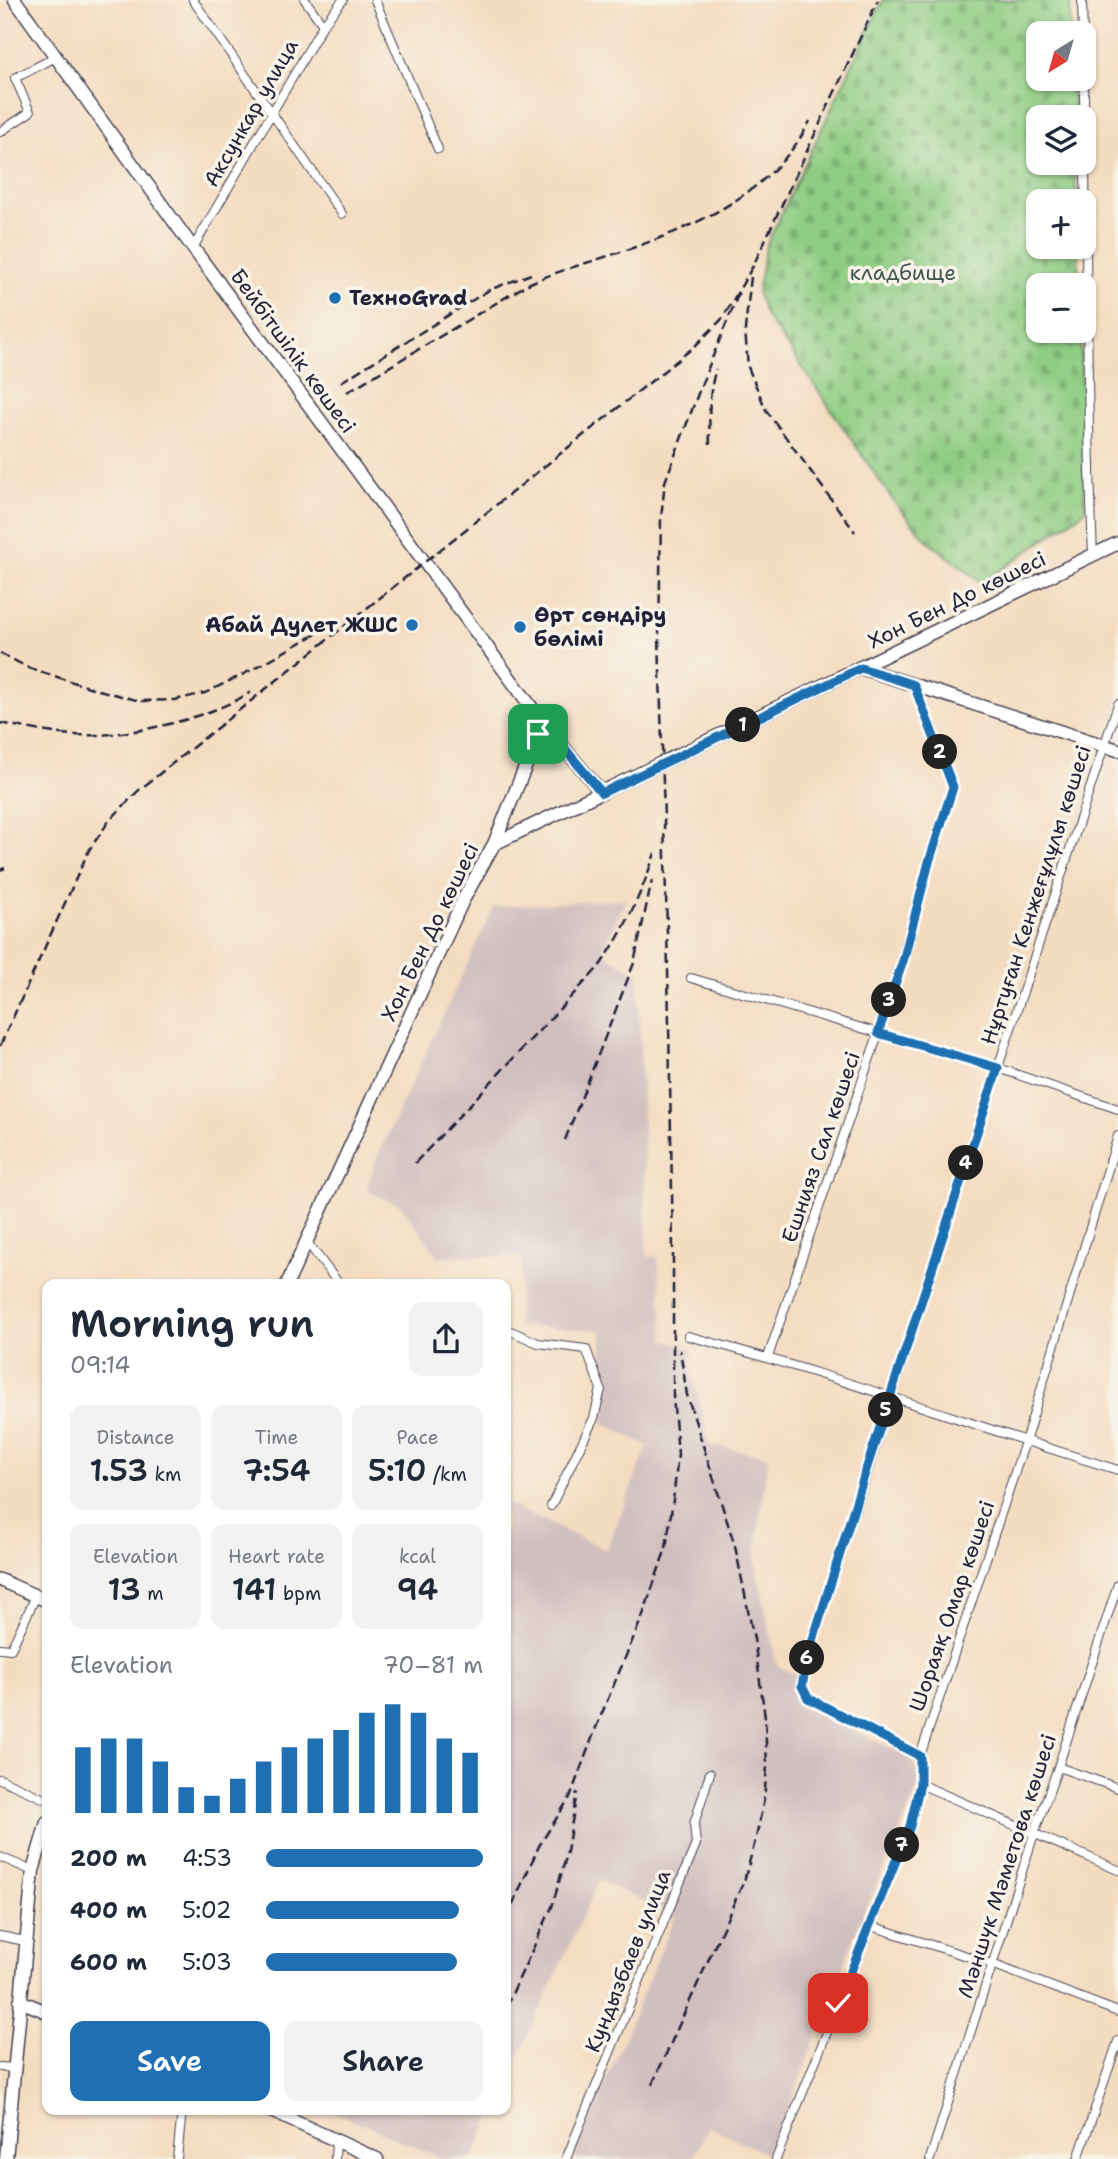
<!DOCTYPE html>
<meta charset="utf-8">
<style>
body{margin:0;font-family:"Shantell Sans",sans-serif;background:#f2f2f3;color:#1f2937;height:100vh;display:flex;flex-direction:column;font-size:26px;white-space:nowrap}
*{box-sizing:border-box;margin:0}
p{font-size:23px;color:#747a83}
.icon{flex:none;width:38px;height:38px;fill:none;stroke:currentColor;stroke-width:2;stroke-linecap:round;stroke-linejoin:round}
.map{position:relative;flex:1;overflow:hidden}
.drawer{position:absolute;left:42px;top:1279px;width:469px;height:836px;display:flex;flex-direction:column;background:#fff;border-radius:14px;box-shadow:0 2px 5px #0004}
.drawer>*{flex:none}
.needle{width:46px;rotate:217deg}
.controls{position:absolute;left:1026px;top:21px;display:grid;gap:14px}
.controls a{display:grid;place-items:center;width:70px;height:70px;border-radius:14px;background:#fff;box-shadow:0 2px 5px #0004;font-size:35px}
.pin{position:absolute;display:grid;place-items:center;width:60px;height:60px;color:#fff;margin:-30px;border-radius:14px;box-shadow:0 4px 10px #0006}
.km{position:absolute;width:35px;height:35px;margin:-18px;border-radius:50%;background:#222;color:#fff;font-size:19px;line-height:35px;text-align:center}
.round{display:grid;place-items:center;flex:none;width:74px;height:74px;border-radius:14px;background:#f2f2f3}
.overview{display:flex;align-items:center;justify-content:space-between;height:119px;padding:0 28px}
h1{font-size:38px;font-weight:600;line-height:52px}
.figures{display:grid;grid-template-columns:repeat(3,1fr);gap:10px;height:119px;padding:7px 28px}
.figures div{display:grid;align-content:center;border-radius:14px;background:#f2f2f3;text-align:center}
.figures b{font-size:30px;font-weight:600}
.figures small{font-size:19px;font-weight:400}
.figures p{font-size:19px}
.chart{height:196px;padding:14px 28px}
.chart p{display:flex;justify-content:space-between}
.chart svg{width:100%;height:126px;margin-top:7px;stroke:#1f6fb2;stroke-width:6}
.cta{display:flex;gap:14px;margin-top:auto;padding:14px 28px}
.cta a{flex:1;height:80px;border-radius:14px;background:#1f6fb2;color:#fff;font-size:28px;font-weight:600;line-height:80px;text-align:center}
.cta a+a{background:#f2f2f3;color:#1f2937}
ul{padding:0 28px;list-style:none;font-size:23px}
li{display:grid;grid-template-columns:112px 84px 1fr;align-items:center;height:52px}
li i{height:18px;border-radius:9px;background:#1f6fb2}
.map>svg:first-child{display:block}
.industrial{fill:#d1bfbf}
.cemetery{fill:url(#cemetery-stones);stroke:#58785f;stroke-width:2}
.lines{fill:none;stroke-linecap:round;stroke-linejoin:round}
.street-casing{stroke:#423e4f;stroke-width:10}
.secondary-casing{stroke:#423e4f;stroke-width:15}
.street{stroke:#fff;stroke-width:8}
.secondary{stroke:#fff;stroke-width:12}
.rail{stroke:#22223b;stroke-width:2.5;stroke-dasharray:10 5;stroke-linecap:butt}
.route-casing{stroke:#fff;stroke-width:14}
.route{stroke:#1f6fb2;stroke-width:9}
.poi-dot{fill:#1f6fb2;stroke:#f7f3e8;stroke-width:2.5}
.labels{text-anchor:middle;stroke-width:7;stroke-linejoin:round;paint-order:stroke}
.street-label{font-size:21px;fill:#22223b;stroke:#f7f3e8}
.park-label{font-size:21px;fill:#435551;stroke:#f7f3e8}
.poi-label{font-size:21px;font-weight:bold;fill:#22223b;stroke:#f7f3e8;text-anchor:start}
</style>
<div class="map">
<svg width="1118" height="2159" viewBox="0 0 1118 2159">
<defs>
<pattern id="cemetery-stones" width="16" height="16" patternUnits="userSpaceOnUse" patternTransform="scale(1.75)"><rect width="16" height="16" fill="#8fcd83"/><path d="M2 7V4a2 2 0 0 1 4 0v3zM10 15v-3a2 2 0 0 1 4 0v3z" fill="#7bb072"/></pattern>
</defs>
<rect width="100%" height="100%" fill="#f7f3e8"/>
<filter id="ink" filterUnits="userSpaceOnUse"><feTurbulence type="fractalNoise" baseFrequency=".0143" numOctaves="2"/><feDisplacementMap in="SourceGraphic" scale="14" xChannelSelector="R" yChannelSelector="G"/><feConvolveMatrix kernelMatrix="1 2 1 2 8 2 1 2 1" color-interpolation-filters="sRGB"/></filter>
<filter id="wash" filterUnits="userSpaceOnUse"><feTurbulence type="fractalNoise" baseFrequency=".00686" numOctaves="4" result="noise"/><feDisplacementMap in="SourceGraphic" scale="28" xChannelSelector="R" yChannelSelector="G"/><feGaussianBlur stdDeviation="1.57" result="paint"/><feColorMatrix in="noise" values="0 0 0 0 0 0 0 0 0 0 0 0 0 0 0 0 0 1.4 0 .05"/><feComposite in="paint" operator="in"/></filter>
<g filter="url(#wash)">
<rect width="100%" height="100%" fill="#f4dcc0"/>
<path class="industrial" d="M626 899 602 952 638 974 647 1256 658 1257 664 1340 692 1347 691 1372 710 1445 768 1456 755 1561 777 1666 796 1674 798 1706 913 1758 920 1784 860 1922 770 2156 709 2126 693 2159H579L574 2157 675 1917 599 1880 506 2085V1503L606 1550 648 1446 603 1423 602 1330 517 1326 522 1257 438 1256 401 1205 366 1191 378 1155 494 907Z
M333 2111H494L472 2159H443Z"/>
<path class="cemetery" d="M883 0H1070L1071 33H1038V79H1073L1074 117H1038V163H1075L1076 201H1038V247H1078L1079 285H1038V331H1080L1085 511 982 583 926 539 894 502 789 348 766 317 757 292 766 246Z"/>
</g>
<g filter="url(#ink)">
<g class="lines">
<defs>
<path id="street" d="M193 0 342 214
M305 0 323 25
M375 0 438 149
M1082 0C1087 185 1085 370 1093 555
M0 132 30 112 15 78 56 57
M193 248 323 25 343 0
M691 978 998 1068 1118 1109
M307 1242 339 1284
M506 1329 538 1343 586 1349 601 1389 594 1418 551 1506
M688 1336C833 1374 974 1426 1118 1470
M768 1357 903 961 929 862 953 787 914 685
M0 1648 11 1649 36 1596
M920 1756 808 1698 802 1686 808 1656 974 1140 1118 704
M1058 1767 1118 1788
M0 1779 47 1800
M920 1784 1118 1870
M0 1857 33 1871
M868 1925 992 1964 1118 2012
M0 1936 25 1941
M0 2067 14 2068
M177 2159 182 2110
M335 2159 336 2141
M566 2159 696 1844 694 1824 710 1773
M776 2159 910 1826 920 1784V1756L1025 1442 1118 1136
M930 2159 1034 1834 1058 1767 1118 1584
M1078 2159 1118 2041"/>
<path id="secondary" d="M15 0 193 248 543 723 602 793
M861 668 1118 750
M494 844 543 723
M287 1284 463 900 494 844 1118 543
M0 1580 47 1601
M20 2001 47 2012
M269 2110 377 2159
M6 2159 33 1871 47 1822"/>
</defs>
<use href="#street" class="street-casing"/>
<use href="#secondary" class="secondary-casing"/>
<use href="#street" class="street"/>
<use href="#secondary" class="secondary"/>
<path class="rail" d="M751 277 745 329 748 367 766 410 855 532
M341 382 489 290 531 274
M347 392 528 284C555 272 577 266 605 257 683 232 770 199 810 121
M710 444C709 418 708 393 716 369
M0 653 29 668 95 689 140 701 175 700 205 693 244 674 338 622
M0 723C24 727 50 734 75 735 126 738 208 719 251 692
M0 870 5 868
M0 1046 89 850 109 821 138 791 694 347 722 319 753 266 878 0
M565 1140 634 963 652 880
M415 1163 598 968C623 935 642 892 655 853
M506 1919 539 1846 570 1797 597 1725 643 1615 666 1548 674 1493 678 1454 673 1396V1248L668 969 659 635 661 518 665 482 702 383 740 290
M506 2007 552 1907 566 1857 577 1792
M652 2085 744 1881 756 1838 764 1799 767 1767 765 1717 754 1639 735 1546 687 1395 680 1350"/>
</g>
</g>
<g class="lines" filter="url(#ink)">
<defs>
<path id="route" d="M538 734 543 723 602 793 861 668 914 685 953 787 929 862 903 961 878 1033 998 1068 865 1473 808 1656 802 1686 808 1698 920 1756V1784L910 1826 838 2003"/>
</defs>
<use href="#route" class="route-casing"/>
<use href="#route" class="route"/>
</g>
<g class="poi-dot">
<circle cx="335" cy="298" r="7"/>
<circle cx="412" cy="625" r="7"/>
<circle cx="520" cy="627" r="7"/>
</g>
<g class="labels">
<g class="street-label">
<text transform="translate(251 113) rotate(-60)" y="7">Аксункар улица</text>
<text transform="translate(293 351) rotate(54)" y="7">Бейбітшілік көшесі</text>
<text transform="translate(957 600) rotate(-26)" y="7">Хон Бен До көшесі</text>
<text transform="translate(1036 895) rotate(-72)" y="7">Нұртуған Кенжеғұлұлы көшесі</text>
<text transform="translate(430 932) rotate(-64)" y="7">Хон Бен До көшесі</text>
<text transform="translate(821 1147) rotate(-71)" y="7">Ешнияз Сал көшесі</text>
<text transform="translate(952 1606) rotate(-71)" y="7">Шораяқ Омар көшесі</text>
<text transform="translate(1007 1866) rotate(-72)" y="7">Мәншүк Мәметова көшесі</text>
<text transform="translate(628 1961) rotate(-68)" y="7">Кундызбаев улица</text>
</g>
<g class="park-label">
<text x="903" y="280">кладбище</text>
</g>
<g class="poi-label">
<text x="349" y="305">ТехноGrad</text>
<text x="534" y="622">Өрт сөндіру<tspan x="534" dy="24">бөлімі</tspan></text>
<text x="398" y="632" text-anchor="end">Абай Дулет ЖШС</text>
</g>
</g>
</svg>
<div class="controls">
<a><svg class="needle" viewBox="-14 -14 28 28"><path d="M0-13l5 13h-10z" fill="#e53935"/><path d="M0 13l5-13h-10z" fill="#747a83"/></svg></a>
<a><svg class="icon" aria-label="layers" viewBox="0 0 24 24"><path d="M12 4l9 5-9 5-9-5zM3 14l9 5 9-5"/></svg></a>
<a>+</a>
<a>−</a>
</div>
<div class="pin" style="left:538px;top:734px;background:#1e9e55"><svg class="icon" aria-label="arrive" viewBox="0 0 24 24"><path d="M6 21V4h12l-3 4 3 4H6"/></svg></div>
<div class="pin" style="left:838px;top:2003px;background:#d93025"><svg class="icon" aria-label="check" viewBox="0 0 24 24"><path d="M5 12l5 5 9-10"/></svg></div>
<b class="km" style="left:743px;top:725px">1</b>
<b class="km" style="left:940px;top:752px">2</b>
<b class="km" style="left:889px;top:1000px">3</b>
<b class="km" style="left:966px;top:1163px">4</b>
<b class="km" style="left:886px;top:1410px">5</b>
<b class="km" style="left:807px;top:1658px">6</b>
<b class="km" style="left:902px;top:1845px">7</b>
<section class="drawer">
<div class="overview"><div><h1>Morning run</h1><p>09:14</p></div><a class="round"><svg class="icon" aria-label="share" viewBox="0 0 24 24"><path d="M12 15V3M7 8l5-5 5 5M5 13v7h14v-7"/></svg></a></div>
<div class="figures">
<div><p>Distance</p><b>1.53<small> km</small></b></div>
<div><p>Time</p><b>7:54</b></div>
<div><p>Pace</p><b>5:10<small> /km</small></b></div>
</div>
<div class="figures">
<div><p>Elevation</p><b>13<small> m</small></b></div>
<div><p>Heart rate</p><b>141<small> bpm</small></b></div>
<div><p>kcal</p><b>94</b></div>
</div>
<div class="chart"><p><span>Elevation</span>70–81 m</p>
<svg viewBox="0 0 160 44" preserveAspectRatio="none"><path d="M5 44V21M15 44V18M25 44V18M35 44V26M45 44V35M55 44V38M65 44V32M75 44V26M85 44V21M95 44V18M105 44V15M115 44V9M125 44V6M135 44V9M145 44V18M155 44V23"/></svg>
</div>
<ul>
<li><b>200 m</b>4:53<i style="width:100%"></i></li>
<li><b>400 m</b>5:02<i style="width:89%"></i></li>
<li><b>600 m</b>5:03<i style="width:88%"></i></li>
</ul>
<div class="cta"><a>Save</a><a>Share</a></div>
</section>
</div>
